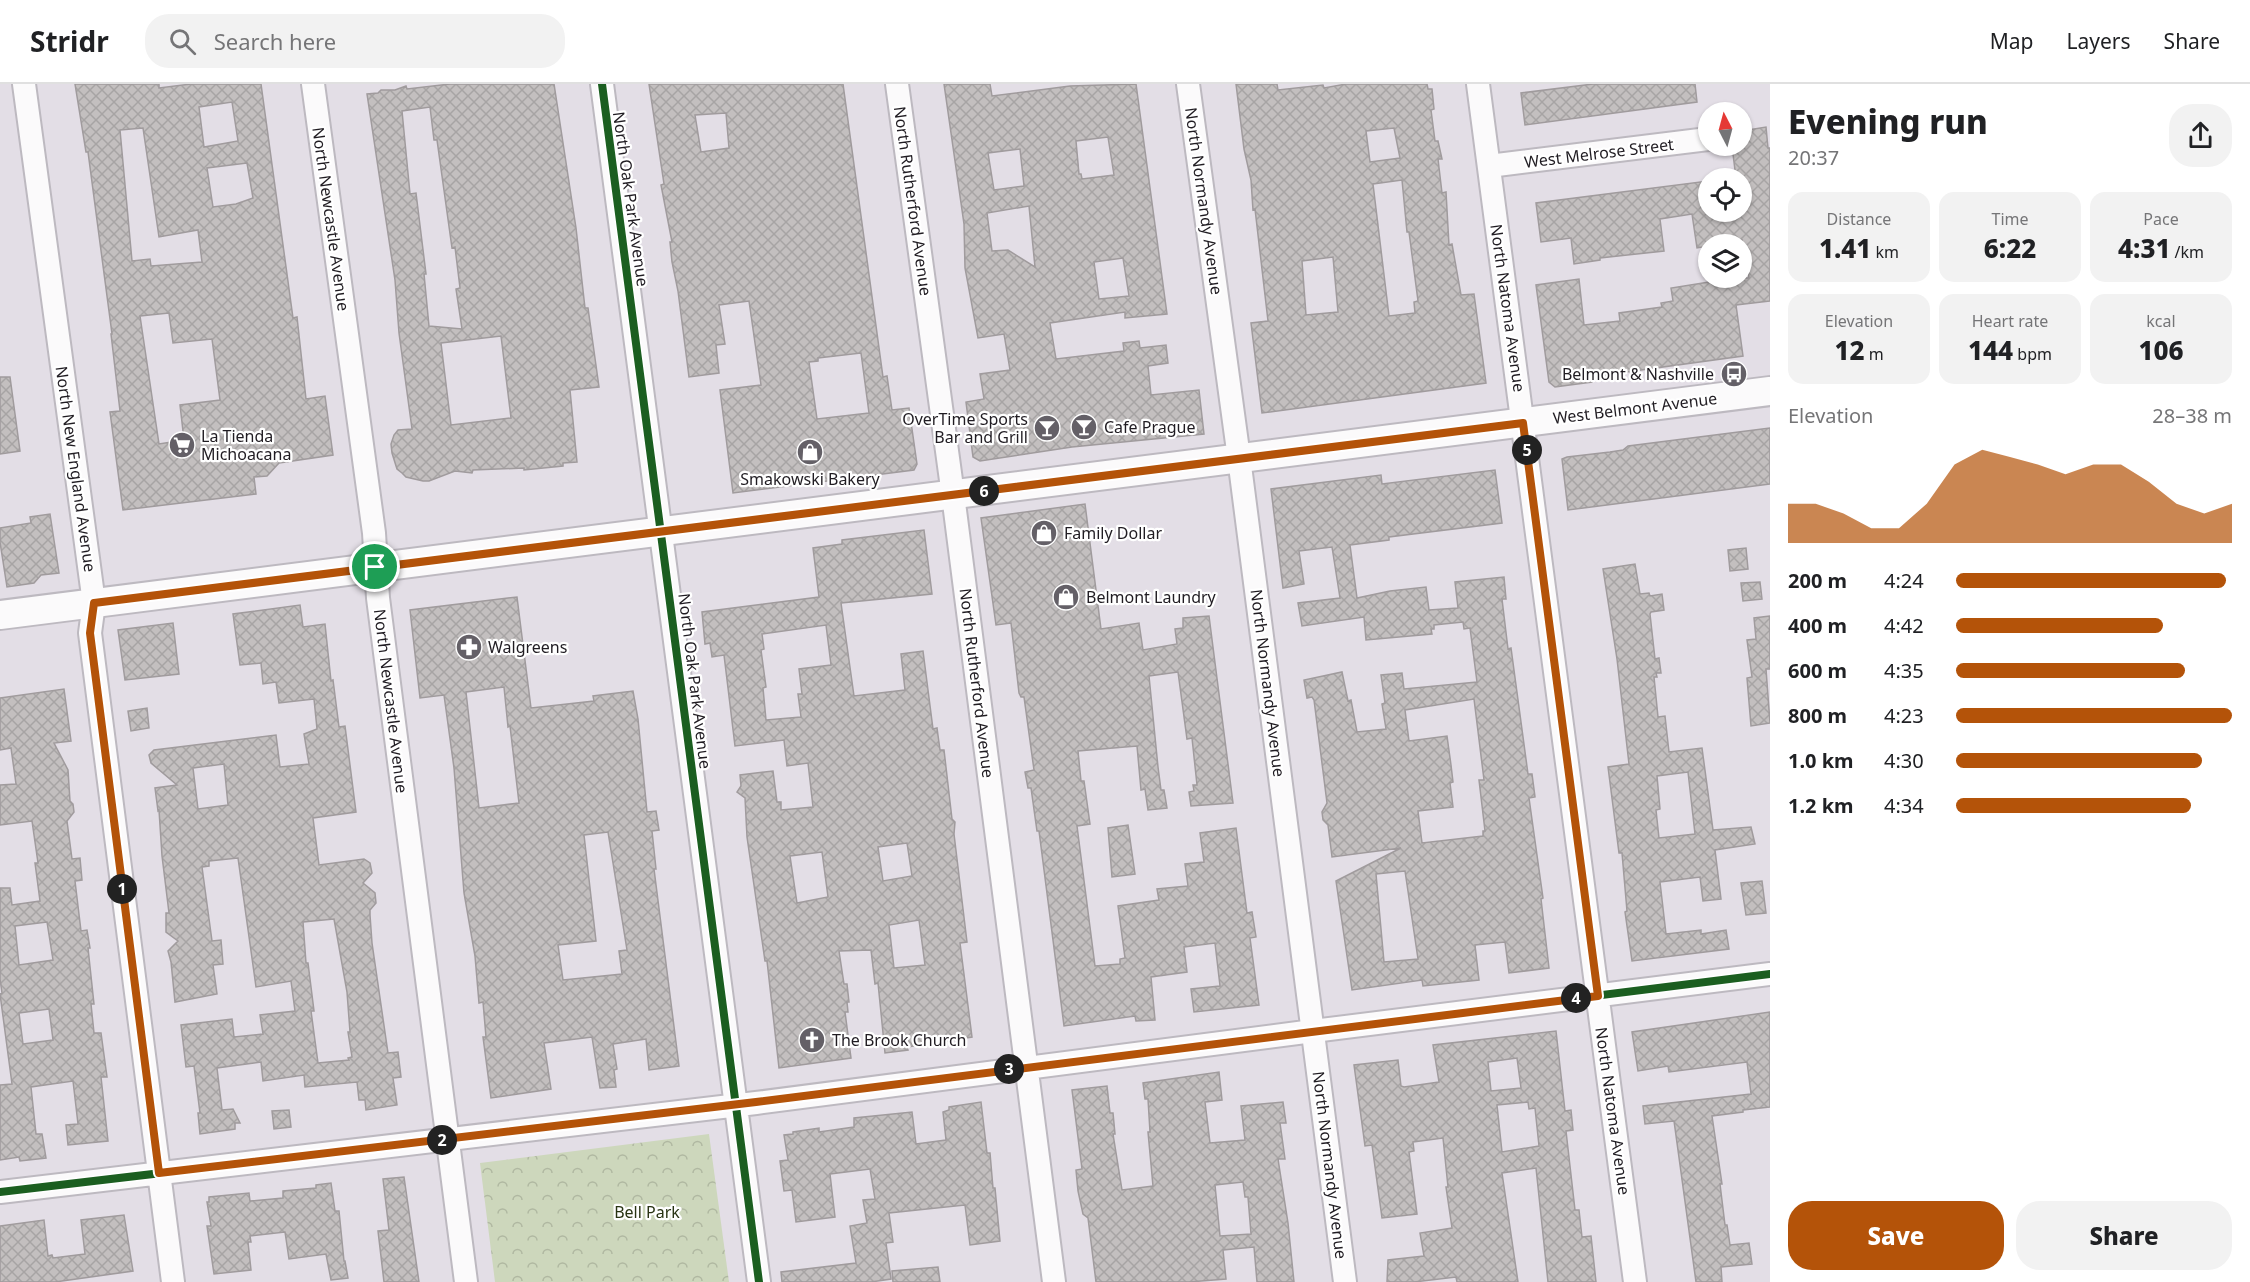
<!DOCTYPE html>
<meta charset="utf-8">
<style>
body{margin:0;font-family:"Noto Sans",sans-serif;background:#f2f2f2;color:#202124;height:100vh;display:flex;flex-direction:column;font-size:22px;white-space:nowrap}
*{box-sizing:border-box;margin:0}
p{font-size:20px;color:#757577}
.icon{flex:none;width:33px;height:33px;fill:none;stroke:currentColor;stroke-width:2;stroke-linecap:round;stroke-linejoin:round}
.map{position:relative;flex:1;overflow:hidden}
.side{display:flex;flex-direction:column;background:#fff;width:480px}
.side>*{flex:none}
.needle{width:39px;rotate:354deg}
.fabs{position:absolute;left:1698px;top:18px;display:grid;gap:12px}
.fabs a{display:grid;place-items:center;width:54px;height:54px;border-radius:50%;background:#fff;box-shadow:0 2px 4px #0004;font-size:30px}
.pin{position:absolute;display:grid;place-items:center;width:51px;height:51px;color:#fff;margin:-26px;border:3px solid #fff;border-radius:50%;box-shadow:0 2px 6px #0007}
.km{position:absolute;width:30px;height:30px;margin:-15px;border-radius:50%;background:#222;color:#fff;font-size:16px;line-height:30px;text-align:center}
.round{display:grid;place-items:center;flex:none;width:63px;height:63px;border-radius:24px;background:#f2f2f2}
.head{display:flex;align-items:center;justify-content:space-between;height:102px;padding:0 18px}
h1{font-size:33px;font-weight:800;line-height:45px}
.stats{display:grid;grid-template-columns:repeat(3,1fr);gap:9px;height:102px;padding:6px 18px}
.stats div{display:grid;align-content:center;border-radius:15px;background:#f2f2f2;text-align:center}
.stats b{font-size:26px;font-weight:800}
.stats small{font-size:16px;font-weight:400}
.stats p{font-size:16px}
.chart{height:168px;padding:12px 18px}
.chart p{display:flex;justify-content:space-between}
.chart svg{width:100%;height:108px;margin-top:6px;fill:#b45309;opacity:.7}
.button{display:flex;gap:12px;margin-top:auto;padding:12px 18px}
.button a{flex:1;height:69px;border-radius:24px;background:#b45309;color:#fff;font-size:24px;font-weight:800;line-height:69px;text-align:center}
.button a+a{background:#f2f2f2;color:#202124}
ul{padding:0 18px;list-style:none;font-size:20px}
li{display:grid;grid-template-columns:96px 72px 1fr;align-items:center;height:45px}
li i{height:15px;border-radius:8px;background:#b45309}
header{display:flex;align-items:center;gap:36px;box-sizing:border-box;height:84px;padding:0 30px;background:#fff;border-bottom:2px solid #e0e0e0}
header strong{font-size:28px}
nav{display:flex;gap:33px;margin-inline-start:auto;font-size:21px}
.search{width:420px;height:54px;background:#f2f2f2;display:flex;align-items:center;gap:15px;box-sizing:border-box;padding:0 21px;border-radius:24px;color:#757577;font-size:22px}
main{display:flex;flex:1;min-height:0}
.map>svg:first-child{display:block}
.park{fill:url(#park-crowns)}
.building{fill:url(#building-cross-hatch);stroke:#a09b9d;stroke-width:1.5;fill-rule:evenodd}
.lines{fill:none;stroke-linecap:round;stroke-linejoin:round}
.minor-casing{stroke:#bdb9c0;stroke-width:26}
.major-casing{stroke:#bdb9c0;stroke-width:32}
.minor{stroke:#fbfafb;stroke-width:22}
.major{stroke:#fbfafb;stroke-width:28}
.cycleway-casing{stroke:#fff;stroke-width:11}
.cycleway{stroke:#1b5e20;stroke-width:8}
.route-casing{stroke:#fff;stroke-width:12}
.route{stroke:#b45309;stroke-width:8}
.labels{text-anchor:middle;stroke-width:4.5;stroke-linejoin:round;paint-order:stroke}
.street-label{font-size:16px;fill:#201c22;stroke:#fff}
.poi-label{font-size:16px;fill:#201c22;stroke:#fff;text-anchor:start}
.park-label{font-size:16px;fill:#283313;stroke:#fff}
</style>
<header>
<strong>Stridr</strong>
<div class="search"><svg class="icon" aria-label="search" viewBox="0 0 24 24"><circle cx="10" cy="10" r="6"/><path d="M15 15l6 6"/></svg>Search here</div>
<nav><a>Map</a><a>Layers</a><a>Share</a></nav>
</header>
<main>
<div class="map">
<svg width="1770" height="1198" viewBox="0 0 1770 1198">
<defs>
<pattern id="park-crowns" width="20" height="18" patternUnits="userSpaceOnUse" patternTransform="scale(1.5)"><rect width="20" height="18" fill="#cdd7bc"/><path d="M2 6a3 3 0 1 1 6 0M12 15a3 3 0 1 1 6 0" fill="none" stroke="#b0b8a1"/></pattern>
<pattern id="building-cross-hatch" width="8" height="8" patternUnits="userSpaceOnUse" patternTransform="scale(1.5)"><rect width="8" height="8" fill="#c3bfbf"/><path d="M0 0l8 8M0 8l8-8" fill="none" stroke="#a7a4a4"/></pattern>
</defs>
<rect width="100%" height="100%" fill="#e3dee6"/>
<path class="park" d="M709 1050 729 1198H495L480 1079Z"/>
<path class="building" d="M75 0H159V4L191 0H261L293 234 297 233 306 315 325 312 333 371 279 379 267 392 254 393 256 410 123 426 110 328 120 327 111 250H112L88 68H86ZM232 18 238 57 204 63 199 23ZM143 44 159 153 198 146 202 178 151 182 150 175 132 177 120 46ZM247 79 253 114 236 120 213 123 207 84ZM169 229 173 259 212 255 220 316 180 321 184 356 159 360 140 232Z
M450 0H554L576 144 585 224H588L599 303 570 306 577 378 563 379V382L524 386V384L473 386 472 389 455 387 429 397H423L406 393 402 389 397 385 392 369 391 360 394 351 398 346 412 345 399 249 395 196 367 10 378 9 381 6H395L406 2 407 5ZM430 23 434 56H437L452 164 455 163 460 204 456 205 462 245 429 242 424 190H426L416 109 410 110 402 27ZM501 252 511 334 451 341 441 259Z
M649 0H843L883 293 887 292 892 326 909 324 917 380 914 386 733 409 720 306 761 301 749 217 719 221 725 260 716 261 719 289 689 293 678 207 672 178 670 158H672L661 101 664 100ZM726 29 729 64 701 68 695 31ZM861 269 869 329 817 335 809 278 818 277V274Z
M944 0H990L992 12 1070 2 1136 0 1167 230 1125 234V228L1050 239 1056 275 1124 267 1123 259 1139 257 1140 264 1166 261 1168 279 1148 282 1151 311 1199 306 1204 350 1072 363 980 377 973 373 966 318 984 315 980 290 1010 286 1004 250 978 254 965 184 964 140ZM1108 53 1114 91 1082 95 1081 90H1079L1076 57ZM1020 65 1024 102 994 106 988 69ZM1029 122 1035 183 1008 166 992 167 987 129ZM1123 174 1129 212 1099 215 1094 178Z
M1236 0H1277L1278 6 1323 1 1324 4 1346 0H1427L1428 5H1432L1434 25 1431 26 1435 57H1438L1442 75H1438L1442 109 1446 108 1449 161 1452 160 1461 211 1474 210 1486 299 1262 329 1251 239 1268 237 1255 125 1253 126 1251 96 1244 65ZM1394 44 1400 74 1370 78 1366 47ZM1402 96 1407 148H1409L1418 217 1414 218 1415 229 1389 232 1373 100ZM1333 173 1338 228 1306 231 1302 177Z
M1593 0H1695L1697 18 1525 41 1521 9Z
M1766 43 1768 64H1770V217L1736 221 1743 272 1612 290V293L1592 296V298L1555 303 1549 298 1536 201 1579 195 1584 241 1620 237 1619 229 1662 223 1661 219 1673 217 1671 204 1709 198V194H1749L1745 162 1742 163V156L1697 164 1692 130 1660 135 1664 167 1600 174V176L1574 180 1571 154 1541 158 1536 119 1708 97V128H1742V94H1736L1732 62H1742V47Z
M0 293H10L20 367 0 370Z
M1770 344V400L1568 426 1562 375 1567 373 1610 368 1623 366 1628 362Z
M1495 386 1502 439 1389 453V456L1350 461 1357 514 1390 507 1426 503 1429 526 1458 524 1455 498 1504 493 1506 515H1502L1508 565 1511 564 1528 690H1532L1535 713 1529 714 1543 814 1541 815 1549 884 1509 889 1505 858 1475 861 1479 896 1423 902 1422 896 1352 906 1336 797 1401 764 1332 773 1328 741 1323 736 1322 728 1327 719 1314 616 1312 613 1307 614 1304 596 1342 588 1348 617 1351 616 1357 648 1386 645 1382 620 1385 619 1381 591 1402 589 1404 605 1477 598 1470 544 1464 545 1463 538 1434 541V545H1431L1432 550 1366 556 1364 533 1302 542 1298 519 1340 514 1332 463 1299 467 1304 500 1283 504 1271 405 1381 391 1382 400ZM1474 615 1484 696H1479L1485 747H1483V752L1422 759 1418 727 1453 723 1450 699 1453 698 1451 681 1447 652 1409 657 1405 626ZM1405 787 1418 875 1384 878 1376 790Z
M1085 420 1101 545 1139 539 1143 566 1177 560 1175 545 1183 544V534L1209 532 1233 719 1191 722 1189 708 1194 707 1193 701H1197L1192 654 1187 655 1178 588 1149 592 1158 683 1161 706H1164L1167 724 1148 726 1145 705 1141 706 1137 662 1078 667 1081 697H1084L1090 740 1077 742 1095 882 1120 880V875L1125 874 1118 822 1159 816 1157 805 1188 802 1185 780 1204 778 1200 749 1236 744 1247 829 1252 828 1256 853 1250 854 1259 921 1194 928 1191 905 1220 902 1215 859 1184 863 1187 888 1151 893 1155 936 1136 937 1135 932 1064 942 1039 747H1037L1031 704H1028L1025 688 1034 686 1024 613H1021L1019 609 1011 539 996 541 981 434Z
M50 430 59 489 41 491 34 499 7 503 0 458V444L31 439 30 433Z
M924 446 932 510 841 519 854 612 905 606 901 570 923 567 933 645 937 644 940 666H944L952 735 955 738 954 750 967 858 960 859 972 953 907 963 908 966 885 969 878 899 875 900 871 866 839 867 844 900H847L849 918H847L848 928H845L851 974 779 984 767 877H765L747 753 745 714 737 708 741 702 740 691 773 687 777 718H781V726L813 723 808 679 787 682 784 656 735 662 724 571 712 573 710 559 705 560 702 528 819 513 813 464 842 460V456ZM826 541 831 581 799 585 802 610H798L801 633 766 636 763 604 766 603 761 566 764 565 762 550ZM907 759 912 792 883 797 878 763ZM822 768 828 813 797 819 790 772ZM919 836 925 881 894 884 889 841Z
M1746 464 1748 485 1730 487 1728 466Z
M1635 480 1640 510 1649 509 1650 512 1662 510 1664 526 1651 528 1650 530 1655 575 1659 574 1661 589H1656L1657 593H1654L1658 633 1665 632 1669 668 1702 664 1713 746 1751 743 1755 760 1715 766 1721 815 1703 817 1700 793 1660 798 1666 850 1701 846V850L1726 846 1729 865 1632 877 1625 828 1627 827 1622 769H1619L1608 683 1629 680 1617 575 1603 485ZM1688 688 1695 750 1659 754 1656 726 1660 725 1657 692Z
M1760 498 1762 515 1743 517 1741 499Z
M517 513 531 624 594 617 593 612 633 607 638 635 647 728 656 727 659 746 652 747 656 785H654L679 982 649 986 646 955 613 960 617 985 614 986 616 1003 600 1004 592 953 544 959 551 1005 491 1014 483 953H486L483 918 479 919 475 872 464 809 454 684 444 611 420 614 410 526ZM504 603 508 643 510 642 519 719 479 724 466 608ZM608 748 627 866 619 867 622 890 563 896 558 861 596 857 584 751Z
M300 521 303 543 325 540 331 597 333 596 339 643 345 642 356 728 313 734 319 781 364 775 370 779 372 789 363 799 375 809 376 819 370 826V831L372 859 388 969 398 968 401 993 393 994 397 1021 366 1026 365 1016H359L357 998 305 1003 304 991 263 997 261 978 217 984 222 1026 233 1025 240 1039H235V1045L200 1050 198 1029H200L194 982 186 983 181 941 232 935 234 953 263 950 260 931 295 927 291 897 256 903 238 774 209 777V782L202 783 212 857 221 856 223 880 213 881 217 910 175 918 171 878 168 867 178 857 166 848V829H169L162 772 159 726 158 727 155 704 177 701 151 679 149 671 154 666 276 651 280 683 309 680 304 650 317 645 314 615 279 619 276 598 263 600 261 579 240 581 233 530ZM224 680 228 721 198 725 193 684ZM334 835 347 908 350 948H348L352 973 348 974 349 976 318 979 311 927H314L308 879H306L303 838Z
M1770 532V585H1766L1770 639 1751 642 1747 594 1752 593 1747 556 1756 555 1754 534Z
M173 539 179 590 125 596 118 546Z
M64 605 71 657 54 659 68 686 70 717 73 720 74 728 67 737 72 775 80 774 82 796 75 797 81 847 87 846 90 864H88L94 920H91L94 949H101L107 993H101L108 1057 68 1061 66 1041 78 1040 73 997 31 1003 36 1050H42L46 1074 20 1077 19 1073 0 1076V1001L12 1000 0 910 2 909 0 895V804H10L12 821 40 817 35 779H38L32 737 0 741V701L16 700 11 664 0 666V614ZM47 838 53 876 19 881 15 842ZM49 925 53 956 23 960 19 929Z
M147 624 149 644 131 647 128 627Z
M1128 741 1135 790 1112 793 1108 744Z
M1762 797 1766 829 1746 831 1741 799Z
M1770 928V1023L1743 1026V1028L1712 1032 1722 1100H1720L1725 1141H1727L1730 1161 1749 1159 1752 1180 1721 1183 1722 1198H1696L1674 1037 1645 1040 1643 1022 1751 1010 1747 978 1669 988 1668 982 1638 987 1632 948Z
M1556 947 1565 1027 1571 1026 1573 1046 1566 1047 1575 1126H1579L1582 1153 1591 1152 1596 1198H1548L1536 1084 1502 1089 1518 1198H1457L1456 1193 1414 1198H1387L1388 1176 1424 1172 1420 1149 1452 1144 1446 1103H1448L1443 1054 1413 1058 1414 1067 1409 1068 1417 1130 1382 1134 1372 1061 1365 1062 1354 981 1398 976 1401 1002 1404 1003 1439 998 1433 961ZM1517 974 1521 1004 1491 1007 1488 978ZM1528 1018 1529 1025 1535 1024 1539 1062 1502 1068 1497 1021Z
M1219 988 1222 1016 1205 1018 1210 1059 1245 1056 1241 1022 1283 1018 1286 1039H1280L1285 1075H1278L1288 1139 1294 1198H1257L1254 1163 1223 1166 1226 1195 1189 1198H1096L1088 1134 1083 1130 1078 1107 1076 1086 1082 1085 1072 1006 1107 1002 1110 1029H1113L1115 1050H1113L1122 1106 1153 1102 1148 1048H1150L1148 1015H1145L1143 999ZM1243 1098 1245 1113H1248L1251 1150 1220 1152 1215 1101Z
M981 1018 987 1069H990L993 1104H995L1000 1157 970 1161 965 1121 889 1129 893 1158 886 1159 891 1195 871 1198H782L781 1188 856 1179 850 1142 867 1139 863 1116 875 1115 870 1085 830 1090 835 1133 796 1138 792 1106 784 1107 780 1077 788 1076 784 1051 793 1050V1048L819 1044V1048L854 1043V1034L912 1028 916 1060 946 1056 943 1028 949 1026V1023Z
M289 1026 291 1043 274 1045 272 1027Z
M404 1093 419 1198H384L378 1147 389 1146 383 1095Z
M331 1099 335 1127H339L344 1177H345L348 1194 331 1196 326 1170 289 1175 285 1148 250 1152 251 1158H248L251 1186 214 1190 207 1142H211L207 1118H209V1113L249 1109 250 1117 283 1114V1107L316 1104V1101Z
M124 1131 133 1187 55 1198H0V1142L44 1136 48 1172 52 1171 53 1174 85 1170 81 1136Z
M938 1183 940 1198H893L892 1187Z"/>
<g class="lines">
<defs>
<path id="minor" d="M24 0 94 519 90 549 173 1198
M313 0 374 449 378 514 466 1198
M602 0 759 1198
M897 0 953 411 1054 1198
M1188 0 1239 374 1345 1198
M1478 0 1635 1198
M1489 82 1708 55
M0 1108 756 1019 1313 947 1770 890"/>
<path id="major" d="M0 531 1770 307"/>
</defs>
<use href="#minor" class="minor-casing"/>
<use href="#major" class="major-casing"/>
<use href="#minor" class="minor"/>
<use href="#major" class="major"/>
<defs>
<path id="cycleway" d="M602 0 759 1198
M0 1108 756 1019 1313 947 1770 890"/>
</defs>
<use href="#cycleway" class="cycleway-casing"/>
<use href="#cycleway" class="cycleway"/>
</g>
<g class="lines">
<defs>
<path id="route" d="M1523 339 1598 912 756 1018 159 1089 90 549 94 519Z"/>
</defs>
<use href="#route" class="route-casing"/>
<use href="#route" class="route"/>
</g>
<defs>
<symbol id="bus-disc" viewBox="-11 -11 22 22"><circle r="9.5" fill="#646067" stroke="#fff"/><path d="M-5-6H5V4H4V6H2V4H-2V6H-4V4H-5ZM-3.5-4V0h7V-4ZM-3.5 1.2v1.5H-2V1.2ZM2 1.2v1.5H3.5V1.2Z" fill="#fff"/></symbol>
<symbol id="bar-disc" viewBox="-11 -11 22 22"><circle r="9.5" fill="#646067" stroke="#fff"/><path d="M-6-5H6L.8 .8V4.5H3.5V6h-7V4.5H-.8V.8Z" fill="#fff"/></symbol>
<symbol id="supermarket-disc" viewBox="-11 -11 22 22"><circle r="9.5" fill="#646067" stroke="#fff"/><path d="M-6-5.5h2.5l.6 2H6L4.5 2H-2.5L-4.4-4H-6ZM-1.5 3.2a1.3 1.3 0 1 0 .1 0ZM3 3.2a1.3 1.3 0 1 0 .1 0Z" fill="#fff"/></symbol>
<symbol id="shop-disc" viewBox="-11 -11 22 22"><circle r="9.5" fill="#646067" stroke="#fff"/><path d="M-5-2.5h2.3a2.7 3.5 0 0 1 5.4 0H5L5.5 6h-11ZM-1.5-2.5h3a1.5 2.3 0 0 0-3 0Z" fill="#fff"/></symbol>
<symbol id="pharmacy-disc" viewBox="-11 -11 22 22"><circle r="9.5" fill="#646067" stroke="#fff"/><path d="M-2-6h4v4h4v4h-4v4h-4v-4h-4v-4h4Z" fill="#fff"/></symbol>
<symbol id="church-disc" viewBox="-11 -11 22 22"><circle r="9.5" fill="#646067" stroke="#fff"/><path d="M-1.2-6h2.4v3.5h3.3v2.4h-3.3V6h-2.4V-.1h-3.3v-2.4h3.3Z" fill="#fff"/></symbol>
</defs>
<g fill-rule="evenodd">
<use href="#bus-disc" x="1719" y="275" width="30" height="30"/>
<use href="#bar-disc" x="1069" y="328" width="30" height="30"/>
<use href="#bar-disc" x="1032" y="329" width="30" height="30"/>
<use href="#supermarket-disc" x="167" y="346" width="30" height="30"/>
<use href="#shop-disc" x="795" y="353" width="30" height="30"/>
<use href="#shop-disc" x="1029" y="434" width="30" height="30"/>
<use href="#shop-disc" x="1051" y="498" width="30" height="30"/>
<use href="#pharmacy-disc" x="454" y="548" width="30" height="30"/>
<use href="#church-disc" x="797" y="941" width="30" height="30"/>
</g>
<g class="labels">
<g class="street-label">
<text transform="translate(1599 69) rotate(-7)" y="6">West Melrose Street</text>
<text transform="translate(631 115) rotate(82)" y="6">North Oak Park Avenue</text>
<text transform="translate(913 117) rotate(82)" y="6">North Rutherford Avenue</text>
<text transform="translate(1204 117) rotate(82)" y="6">North Normandy Avenue</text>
<text transform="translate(331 135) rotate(82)" y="6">North Newcastle Avenue</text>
<text transform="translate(1508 224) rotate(82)" y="6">North Natoma Avenue</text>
<text transform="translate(1635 324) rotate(-7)" y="6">West Belmont Avenue</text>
<text transform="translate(76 385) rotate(82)" y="6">North New England Avenue</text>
<text transform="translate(695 597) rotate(83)" y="6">North Oak Park Avenue</text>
<text transform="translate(977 599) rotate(83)" y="6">North Rutherford Avenue</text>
<text transform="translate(1268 599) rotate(83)" y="6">North Normandy Avenue</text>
<text transform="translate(391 617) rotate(83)" y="6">North Newcastle Avenue</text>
<text transform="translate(1613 1027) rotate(82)" y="6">North Natoma Avenue</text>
<text transform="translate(1330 1081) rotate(83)" y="6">North Normandy Avenue</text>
</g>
<g class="poi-label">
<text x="1714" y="296" text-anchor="end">Belmont &amp; Nashville</text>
<text x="1028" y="341" text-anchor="end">OverTime Sports<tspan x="1028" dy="18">Bar and Grill</tspan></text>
<text x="1104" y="349">Cafe Prague</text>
<text x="201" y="358">La Tienda<tspan x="201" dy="18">Michoacana</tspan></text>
<text x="810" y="401" text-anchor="middle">Smakowski Bakery</text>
<text x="1064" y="455">Family Dollar</text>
<text x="1086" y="519">Belmont Laundry</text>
<text x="488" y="569">Walgreens</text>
<text x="832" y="962">The Brook Church</text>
</g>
<g class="park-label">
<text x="647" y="1134">Bell Park</text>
</g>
</g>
</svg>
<div class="fabs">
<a><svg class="needle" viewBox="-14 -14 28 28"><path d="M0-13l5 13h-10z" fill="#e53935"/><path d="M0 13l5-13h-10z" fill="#757577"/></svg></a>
<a><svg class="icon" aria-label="locate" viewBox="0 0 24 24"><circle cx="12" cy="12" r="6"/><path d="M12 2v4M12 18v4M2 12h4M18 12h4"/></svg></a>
<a><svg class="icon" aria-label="layers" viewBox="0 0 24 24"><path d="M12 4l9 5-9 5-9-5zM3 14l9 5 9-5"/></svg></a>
</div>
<div class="pin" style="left:375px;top:483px;background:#1e9e55"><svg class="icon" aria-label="arrive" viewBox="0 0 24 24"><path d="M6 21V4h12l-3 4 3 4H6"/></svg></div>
<b class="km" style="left:122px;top:805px">1</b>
<b class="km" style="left:442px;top:1056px">2</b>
<b class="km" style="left:1009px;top:985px">3</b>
<b class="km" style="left:1576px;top:914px">4</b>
<b class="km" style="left:1527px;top:366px">5</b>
<b class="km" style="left:984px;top:407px">6</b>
</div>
<section class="side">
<div class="head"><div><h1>Evening run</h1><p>20:37</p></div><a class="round"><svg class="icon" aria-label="share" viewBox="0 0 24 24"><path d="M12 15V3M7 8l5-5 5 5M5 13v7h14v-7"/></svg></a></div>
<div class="stats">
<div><p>Distance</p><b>1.41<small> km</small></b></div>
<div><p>Time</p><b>6:22</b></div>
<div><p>Pace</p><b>4:31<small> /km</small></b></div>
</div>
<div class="stats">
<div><p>Elevation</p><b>12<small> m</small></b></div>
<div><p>Heart rate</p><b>144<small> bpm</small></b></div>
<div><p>kcal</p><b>106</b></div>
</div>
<div class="chart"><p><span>Elevation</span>28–38 m</p>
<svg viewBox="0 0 160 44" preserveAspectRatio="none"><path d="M0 44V28L10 28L20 32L30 38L40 38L50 28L60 12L70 6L80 9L90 12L100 16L110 12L120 12L130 19L140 28L150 32L160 28V44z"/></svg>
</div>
<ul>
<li><b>200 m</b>4:24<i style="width:98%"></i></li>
<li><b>400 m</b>4:42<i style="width:75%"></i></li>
<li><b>600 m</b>4:35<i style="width:83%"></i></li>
<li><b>800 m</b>4:23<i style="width:100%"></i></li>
<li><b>1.0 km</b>4:30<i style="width:89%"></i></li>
<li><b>1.2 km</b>4:34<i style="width:85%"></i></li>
</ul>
<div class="button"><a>Save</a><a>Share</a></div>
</section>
</main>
